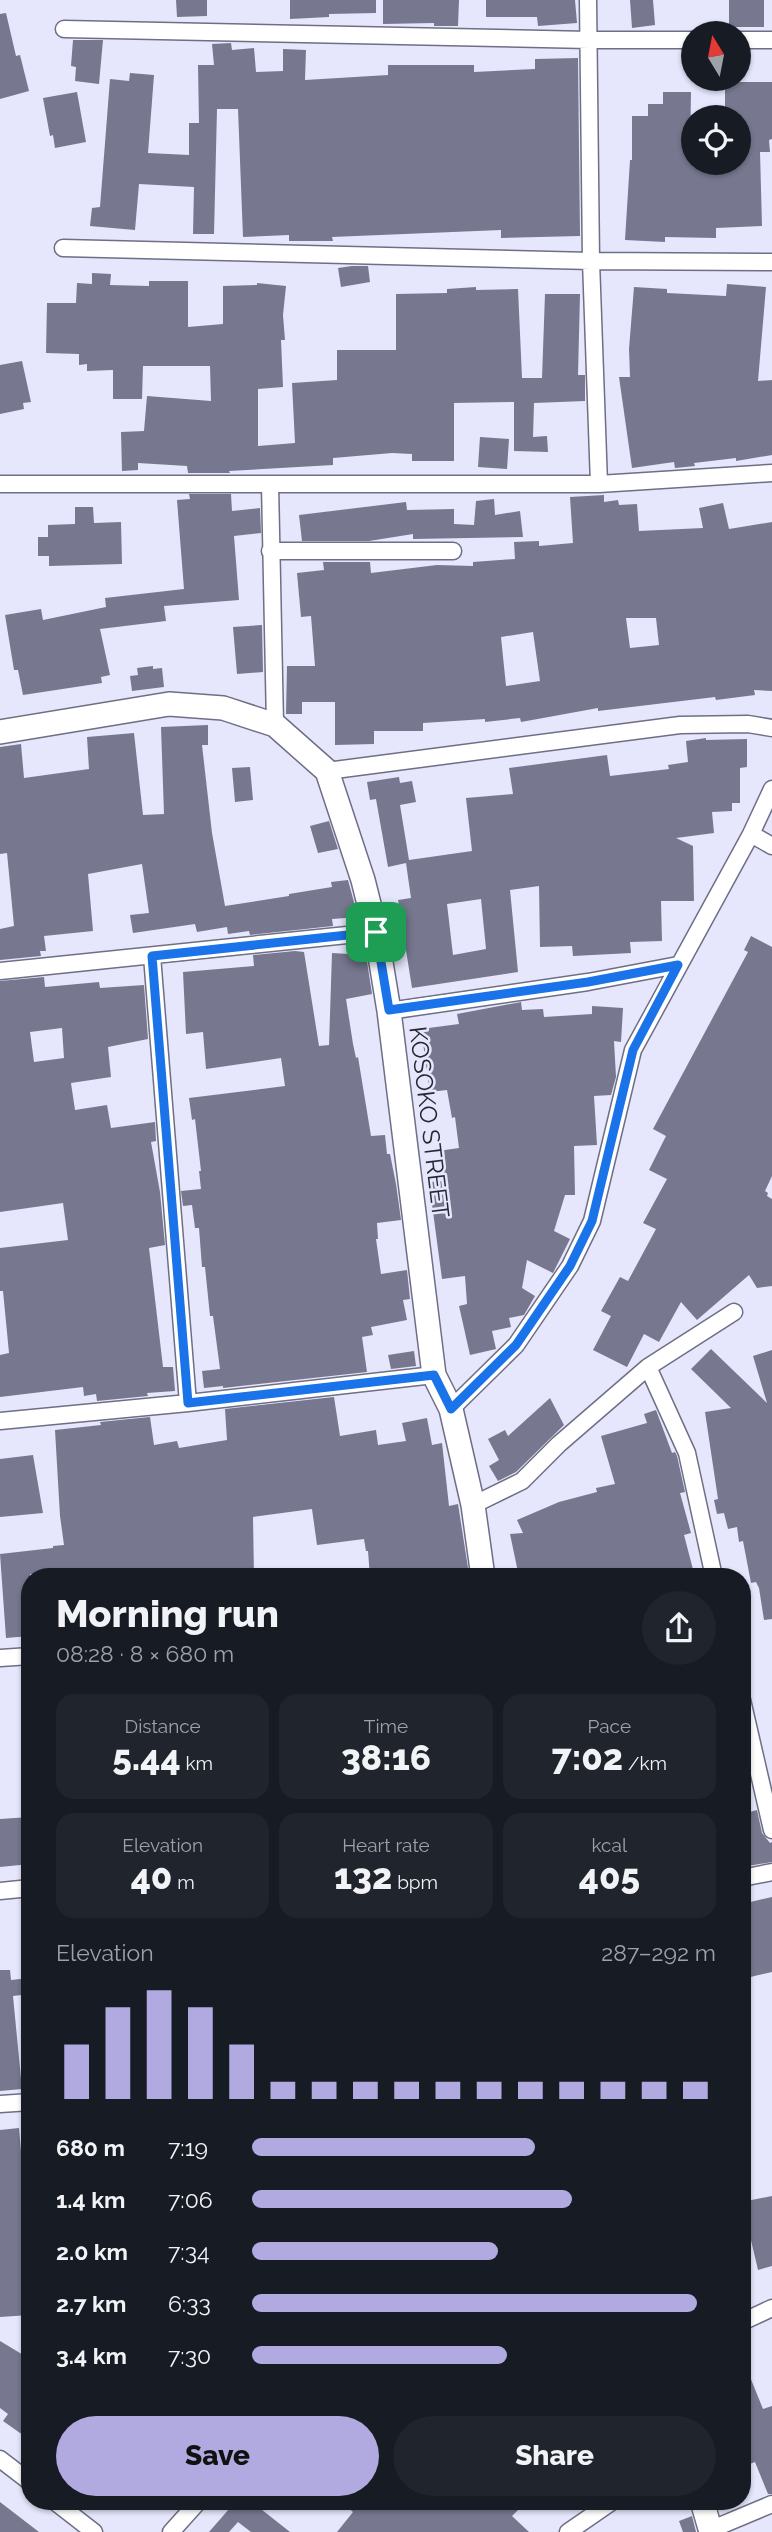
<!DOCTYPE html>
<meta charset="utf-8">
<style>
body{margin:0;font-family:Raleway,sans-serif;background:#20242c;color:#f1f3f6;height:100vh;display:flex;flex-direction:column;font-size:26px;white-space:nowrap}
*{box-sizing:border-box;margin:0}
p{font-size:23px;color:#9ea1a6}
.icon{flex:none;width:38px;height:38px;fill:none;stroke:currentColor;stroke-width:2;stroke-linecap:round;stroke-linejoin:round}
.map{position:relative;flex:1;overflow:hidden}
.side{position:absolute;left:21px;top:1568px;width:730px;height:942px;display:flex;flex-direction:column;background:#171b24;border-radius:28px;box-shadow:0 2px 5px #0004}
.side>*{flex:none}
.needle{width:46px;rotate:350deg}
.buttons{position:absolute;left:681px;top:21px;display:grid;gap:14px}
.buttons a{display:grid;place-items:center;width:70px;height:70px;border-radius:50%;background:#171b24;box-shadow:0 2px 5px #0004;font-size:35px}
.pin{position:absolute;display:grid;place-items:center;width:60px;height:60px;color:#fff;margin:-30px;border-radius:14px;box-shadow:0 4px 10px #0006}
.round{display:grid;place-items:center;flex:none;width:74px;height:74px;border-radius:37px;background:#20242c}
.summary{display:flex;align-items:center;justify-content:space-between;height:119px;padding:0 35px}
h1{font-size:38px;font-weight:800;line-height:52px}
.figures{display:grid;grid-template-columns:repeat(3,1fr);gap:10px;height:119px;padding:7px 35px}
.figures div{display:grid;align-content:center;border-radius:18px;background:#20242c;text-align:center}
.figures b{font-size:35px;font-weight:800}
.figures small{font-size:19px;font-weight:400}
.figures p{font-size:19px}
.chart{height:196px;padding:14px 35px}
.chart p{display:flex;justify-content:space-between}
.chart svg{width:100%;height:126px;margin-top:7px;stroke:#b0aae1;stroke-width:6}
.button{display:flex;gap:14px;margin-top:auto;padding:14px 35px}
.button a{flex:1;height:80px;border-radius:42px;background:#b0aae1;color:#111;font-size:28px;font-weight:800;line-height:80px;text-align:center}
.button a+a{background:#20242c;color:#f1f3f6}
ul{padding:0 35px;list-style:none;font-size:23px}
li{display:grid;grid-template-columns:112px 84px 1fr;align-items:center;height:52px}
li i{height:18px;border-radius:9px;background:#b0aae1}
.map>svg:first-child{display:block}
.building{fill:#77788f;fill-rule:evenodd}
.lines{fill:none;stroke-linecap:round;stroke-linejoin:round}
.street-casing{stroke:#6e6e85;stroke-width:19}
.secondary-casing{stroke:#6e6e85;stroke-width:26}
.street{stroke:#fff;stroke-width:16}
.secondary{stroke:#fff;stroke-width:23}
.route-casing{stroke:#fff;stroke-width:14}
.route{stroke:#1a73e8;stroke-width:9}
.labels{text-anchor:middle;stroke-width:5;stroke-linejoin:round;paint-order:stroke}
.street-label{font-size:24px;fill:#282832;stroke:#e6e6fc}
</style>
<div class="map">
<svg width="772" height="2532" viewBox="0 0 772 2532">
<rect width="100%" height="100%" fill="#e6e6fc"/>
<path class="building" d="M176 0H207V16L177 17Z
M290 0H376V13L329 14V17L290 19Z
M383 0H459L458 26H434V23L383 24Z
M486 0H575L577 23 538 26 537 17H486Z
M630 0H653L655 25 632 28Z
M729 0H764V27H729Z
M6 13 16 56 20 55 29 91 0 99V14Z
M73 40H103L99 84 75 81 76 67 71 66Z
M231 43 232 50 254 48 256 72 283 71V49L306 50 305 80 388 75V65H474V72L535 69V59L578 58 580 236 501 238V230L332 237 333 241H289V235L243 237 238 109H217L214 234H193L194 187 139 184 135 230 90 226 92 208 100 207 110 79 129 81 130 73 154 75 148 153 189 155V123H199L198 65H214L212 44Z
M725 82H772V139L769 140 770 152H760L762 226 716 228V238L665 237V242L625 240 630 160H632V116H648V104H663V92H691L690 155H693V163H738L740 154 738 117H725Z
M77 92 86 142 55 148 53 135 50 136 43 98Z
M352 266H368L370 282 341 287 338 268Z
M92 273 111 274 110 285 149 286V281H188V327L223 324V286L257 285V283L286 286 283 315 285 340H281L283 387 258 389V446L295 443 292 383 337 380V350H396V294L447 293V289L476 287V290L518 289 522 378H542L545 294H580L578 375H585V401L534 403 533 437 547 436 548 452 514 451V402L454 403V461H412V454L392 453 333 458V465L229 471 230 473H188L187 466 138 463V470L122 471 121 432 144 431 147 396 211 401 210 366H143L142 399H113V370L87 371V364L79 365V354L46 353 47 303H76L77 283 92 284Z
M727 284 766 287 758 381 772 380V455L736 461V458L694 463 695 466 675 468 674 462 632 468 619 377H630L629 349 634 287 667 289V293L726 296Z
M22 361 31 402 23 403 24 409 0 414V365Z
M480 437 509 439 507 469 478 467Z
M189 494H231L232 511 260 508 261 533 234 536 239 600 164 606 166 621 100 629 110 675 101 677 102 683 23 695 18 670H14L5 615 41 609 43 620 106 607 105 598 184 589 177 500 190 499Z
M604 495V502L618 500 619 505 637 504 639 531 703 528 699 508 723 503 729 529 772 522V691L754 690 755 695 716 700 715 697 598 711V708L521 722 520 718 485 722V719L423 723V731H374V744L335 745V702H302V714H286L287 666H315L311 616 301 617 297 573 324 570 323 562H370L371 573 437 565 473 566V562L515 559 514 542 539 541V546L573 543 570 497ZM626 618H656L659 645 630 648ZM533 632 540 681 506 686 501 637Z
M494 499 495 515 520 511 523 537 413 539V534L369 541H302L299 515 406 502 407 510 454 509V524L474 525 476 501Z
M75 507H93L94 523 121 522 122 564 49 566V556H38V537H48V525L75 524Z
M262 625 263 672 237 674 233 627Z
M153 666V669L162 668 164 687 132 691 130 676 138 675 137 668Z
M208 725V745H202L212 833 225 906 289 896V894L332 887 331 882 348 880 358 917 332 919 333 926 250 935 249 931 228 934 227 927 197 932 195 924 133 933 130 915 149 913 142 864 88 874 93 931 44 936 46 951H40L41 956 0 960V929L14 926 7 853 0 854V747L21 744 24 778 89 769 87 737 134 733 143 815 164 814 161 727Z
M706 738V740L747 739V767L740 768V803H732V811L712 812 714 833 676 838 693 846 694 901H661L662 941 630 942 631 953 573 956 572 946 540 947 539 886 510 890 518 972 412 988 398 900 411 898 406 863 388 867 376 799 370 800 367 782 399 777 400 783 412 781 416 802 400 805 409 860 472 851 466 798 513 794 509 768 607 755 610 776 669 769 668 765 688 762 686 741ZM481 899 486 949 453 955 447 904Z
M250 767 253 800 235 802 232 768Z
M329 821 338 849 318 853 310 826Z
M751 936 772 947V1176L765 1191 768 1193 767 1196 772 1199V1286L757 1288 749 1275 697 1320 681 1302 659 1342 644 1334 627 1367 593 1350 611 1316 601 1311 620 1277 628 1281 656 1229 643 1223 667 1179 649 1170 666 1136 653 1129 748 952 744 950Z
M295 951 304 952 319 1046 329 1045 332 953 366 955 372 994 346 999 353 1044 356 1058 358 1057 371 1136 385 1135 387 1154H390L396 1184 401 1220 377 1223 378 1239H376L381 1274 407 1270 410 1299 403 1300 407 1320 371 1327 373 1335 362 1337 367 1372 223 1388V1386L204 1388 202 1371 220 1369 213 1316H210L205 1267H202L199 1228H195L192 1205 183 1206 181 1191 201 1189 199 1171H201L195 1119 192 1120 189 1098 285 1086 281 1058 206 1069 203 1032 186 1034 183 972 254 966 253 955Z
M44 977 45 987 99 982 100 988 144 985 148 1039 108 1047 111 1077 71 1083 75 1110 107 1105 111 1128 155 1122 156 1141 151 1142 160 1192 165 1245 149 1248 163 1367H173L175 1391 147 1393 148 1396 97 1401 96 1394 84 1396 83 1387 0 1397V1355L9 1353 3 1291H0V1248L68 1240 63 1203 0 1212V981ZM62 1028 64 1058 34 1062 30 1032Z
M521 1002 522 1010 543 1009 544 1017 592 1014V1006L623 1008 621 1042 614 1041 616 1077 611 1095 594 1096 597 1145 574 1146 575 1195H565L554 1231 570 1239 553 1273 527 1260 522 1288 535 1296 524 1315 509 1318 511 1327 492 1331 496 1349 470 1355 459 1306 467 1304 465 1276 442 1279 429 1182 443 1181 438 1151 459 1148 455 1117 452 1118 447 1090 430 1092 421 1029 459 1024 457 1014Z
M711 1349 767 1403 753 1356 772 1350V1619L764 1620 759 1588 756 1582 751 1583 743 1541 739 1542 737 1527 728 1529 724 1513 717 1514 714 1500 718 1499 705 1412 731 1408 691 1369Z
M414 1351 416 1366 391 1369 388 1355Z
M334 1397 340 1436 376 1430 378 1445 406 1441 402 1423 427 1418 432 1445 442 1443 449 1506 458 1504 468 1568H465V1576L370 1577 368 1551H366L364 1539 317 1545 312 1509 253 1517 254 1577H61L60 1571 30 1574V1636L6 1638 0 1554 53 1548V1546L64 1545 60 1516 55 1430 101 1425 100 1422 150 1417 154 1445 177 1441 179 1448 227 1440 225 1409Z
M550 1398 564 1425 516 1472 498 1481 489 1466 499 1460 488 1439 505 1430 508 1436Z
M656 1410 672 1453 675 1452 677 1456 685 1492 680 1493 691 1533 684 1535 695 1577H519L510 1534 523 1533 517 1520 559 1502 597 1492 596 1488 615 1484 601 1436 647 1423 644 1414Z
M33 1455 43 1513 0 1517V1459Z
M757 1810 762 1833 770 1843 772 1842V1862L742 1867V1814Z
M30 1817V1864L0 1867V1819Z
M772 1897V1972L742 1979V1904Z
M0 1970H10L11 1980 30 1978V1994L13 1996 22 2089 0 2091Z
M19 2128 24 2186H30V2315L0 2317V2130Z
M772 2196V2266L758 2270 742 2202Z
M0 2341 30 2359V2440L3 2421 8 2414 0 2408Z
M742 2357 763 2409 772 2406V2494H768L755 2462 742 2467Z
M236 2501H251L290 2532H251L238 2522 229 2532H209Z
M340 2501H527L512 2516 529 2532H337L353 2512Z
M0 2502 39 2532H0Z
M692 2516 696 2532H683L679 2521Z"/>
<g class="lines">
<defs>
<path id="street" d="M588 0 591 261 599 484
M64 29 589 40H693
M738 40H772
M63 248 591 261 772 262
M0 484H599L772 473
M270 484 275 725
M270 551H453
M327 771 680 725 748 724 772 728
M751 834 772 846
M152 956 188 1403
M0 971 376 932
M389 1011 588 982 678 965
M648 1367 687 1453 714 1577
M451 1409 516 1345 570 1266 592 1221 633 1050 751 834 772 789
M0 1421 188 1403 434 1375
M473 1505 522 1481 559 1444 648 1367 734 1312
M0 1658 30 1656
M742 1700 772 1830
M742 1878 772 1872
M0 1891 30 1888
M0 2104 30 2102
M742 2322 772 2308
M0 2459 30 2482
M54 2501 94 2532
M710 2530 772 2504
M171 2532 199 2501
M568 2532 613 2501"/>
<path id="secondary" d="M0 732 169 704 223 708 275 725 327 771 363 880 376 932 389 1011 434 1375 451 1409 473 1505 483 1577
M702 2501 711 2532"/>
</defs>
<use href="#street" class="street-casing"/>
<use href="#secondary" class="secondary-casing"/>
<use href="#street" class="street"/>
<use href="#secondary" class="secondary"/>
</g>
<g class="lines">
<defs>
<path id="route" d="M376 932 389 1010 588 982 678 965 633 1050 592 1221 570 1266 516 1345 451 1409 434 1375 188 1403 152 956Z"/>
</defs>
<use href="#route" class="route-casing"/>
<use href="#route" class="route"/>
</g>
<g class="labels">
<g class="street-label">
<text transform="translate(429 1122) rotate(83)" y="8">KOSOKO STREET</text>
</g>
</g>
</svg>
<div class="buttons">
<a><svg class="needle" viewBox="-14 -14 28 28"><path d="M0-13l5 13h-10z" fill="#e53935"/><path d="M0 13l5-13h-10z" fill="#9ea1a6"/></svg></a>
<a><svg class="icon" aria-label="locate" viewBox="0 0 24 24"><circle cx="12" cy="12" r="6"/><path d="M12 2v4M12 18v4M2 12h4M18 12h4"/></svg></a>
</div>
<div class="pin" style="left:376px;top:932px;background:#1e9e55"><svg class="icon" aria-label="arrive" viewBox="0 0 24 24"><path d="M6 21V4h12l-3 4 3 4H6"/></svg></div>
<section class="side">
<div class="summary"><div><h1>Morning run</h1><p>08:28 · 8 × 680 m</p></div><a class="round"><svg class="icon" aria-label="share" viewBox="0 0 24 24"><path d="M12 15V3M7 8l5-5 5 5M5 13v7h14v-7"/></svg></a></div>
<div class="figures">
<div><p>Distance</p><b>5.44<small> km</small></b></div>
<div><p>Time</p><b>38:16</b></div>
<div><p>Pace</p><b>7:02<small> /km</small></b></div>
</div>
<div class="figures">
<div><p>Elevation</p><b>40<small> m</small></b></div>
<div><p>Heart rate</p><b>132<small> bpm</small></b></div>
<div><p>kcal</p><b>405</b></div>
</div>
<div class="chart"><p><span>Elevation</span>287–292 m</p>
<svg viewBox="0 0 160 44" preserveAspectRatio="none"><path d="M5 44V25M15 44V12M25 44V6M35 44V12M45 44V25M55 44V38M65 44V38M75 44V38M85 44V38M95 44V38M105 44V38M115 44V38M125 44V38M135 44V38M145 44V38M155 44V38"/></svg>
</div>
<ul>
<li><b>680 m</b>7:19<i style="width:61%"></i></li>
<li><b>1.4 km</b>7:06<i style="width:69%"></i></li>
<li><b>2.0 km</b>7:34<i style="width:53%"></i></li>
<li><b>2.7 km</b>6:33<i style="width:96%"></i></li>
<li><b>3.4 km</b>7:30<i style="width:55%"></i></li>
</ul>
<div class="button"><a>Save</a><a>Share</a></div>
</section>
</div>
